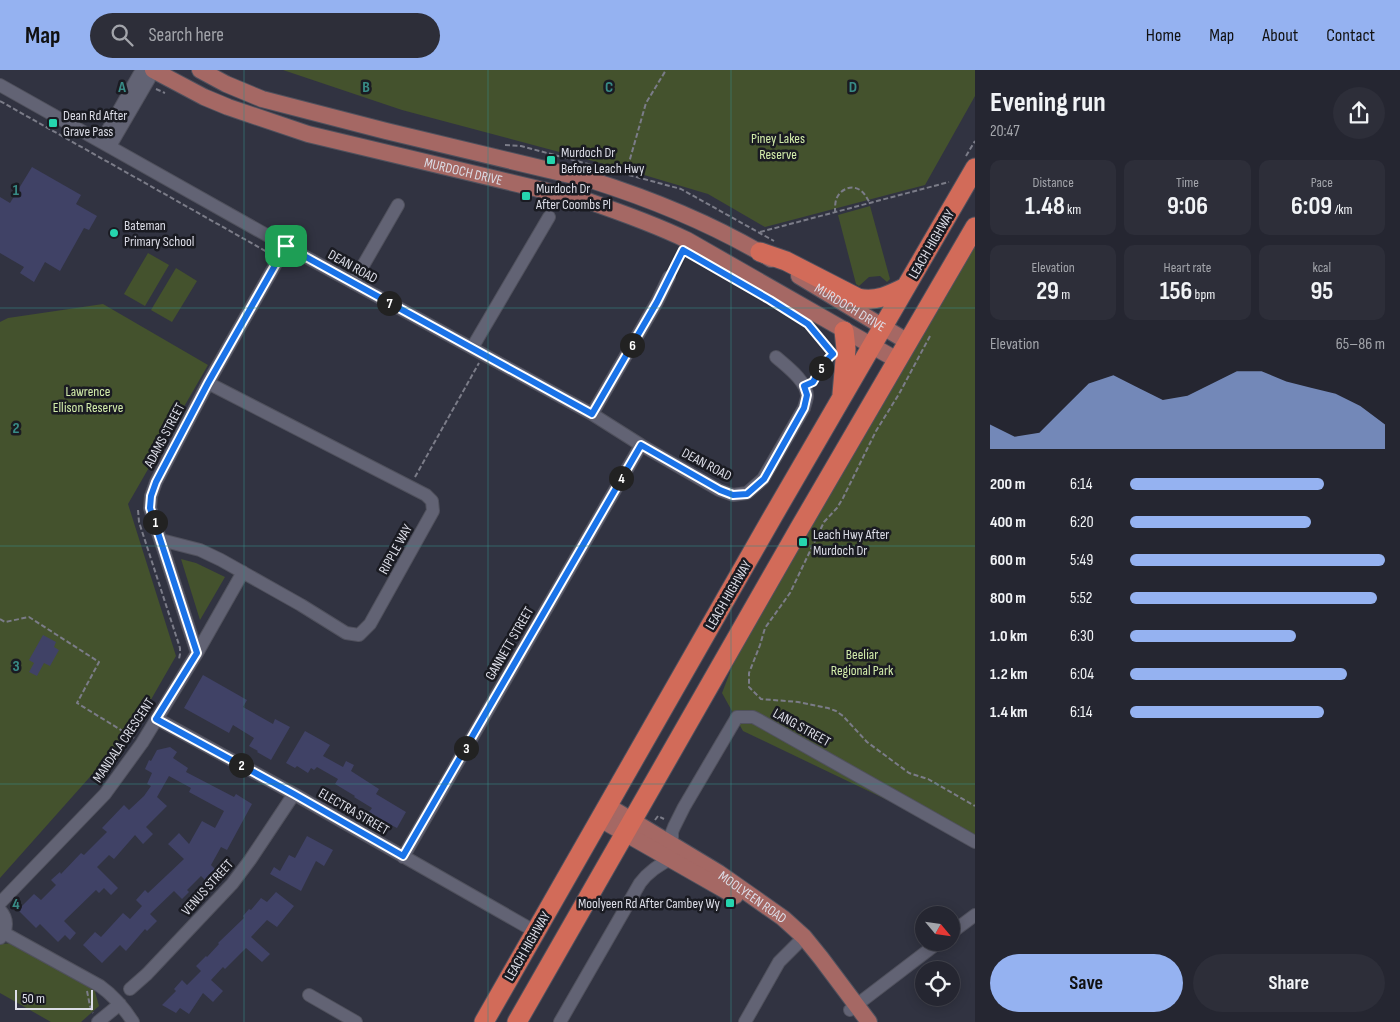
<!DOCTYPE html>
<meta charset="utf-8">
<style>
body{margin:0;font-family:"Sofia Sans Condensed",sans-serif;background:#2d2e39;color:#f1f3f6;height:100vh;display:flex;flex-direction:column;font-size:19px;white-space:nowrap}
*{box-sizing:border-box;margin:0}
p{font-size:16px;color:#a3a5ab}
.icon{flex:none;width:28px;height:28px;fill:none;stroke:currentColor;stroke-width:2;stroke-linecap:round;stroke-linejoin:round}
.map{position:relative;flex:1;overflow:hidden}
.side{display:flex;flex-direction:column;background:#252631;width:425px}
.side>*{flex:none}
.needle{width:32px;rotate:119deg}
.fabs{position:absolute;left:915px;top:836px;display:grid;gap:10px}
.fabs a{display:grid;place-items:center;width:45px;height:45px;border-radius:50%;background:#252631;box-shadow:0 2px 12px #0003,0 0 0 1px #42434d;font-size:25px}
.scale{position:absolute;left:15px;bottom:12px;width:78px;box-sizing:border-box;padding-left:5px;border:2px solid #dcdde7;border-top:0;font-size:14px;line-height:18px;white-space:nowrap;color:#dcdde7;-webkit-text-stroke:4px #1a1b22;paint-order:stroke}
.pin{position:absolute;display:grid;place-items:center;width:42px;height:42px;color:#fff;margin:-21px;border-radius:10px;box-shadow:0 2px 8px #0006}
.km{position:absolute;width:25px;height:25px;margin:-12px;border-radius:50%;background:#222;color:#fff;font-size:14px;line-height:25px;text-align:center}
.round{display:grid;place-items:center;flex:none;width:52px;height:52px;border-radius:26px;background:#2d2e39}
.headline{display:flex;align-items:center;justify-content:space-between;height:85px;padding:0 15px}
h1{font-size:28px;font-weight:700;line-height:38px}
.figures{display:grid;grid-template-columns:repeat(3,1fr);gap:8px;height:85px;padding:5px 15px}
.figures div{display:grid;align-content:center;border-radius:10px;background:#2d2e39;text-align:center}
.figures b{font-size:25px;font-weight:700}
.figures small{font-size:14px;font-weight:400}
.figures p{font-size:14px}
.chart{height:140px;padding:10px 15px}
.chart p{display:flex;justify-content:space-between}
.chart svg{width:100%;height:90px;margin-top:5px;fill:#95b2f1;opacity:.7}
.action{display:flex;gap:10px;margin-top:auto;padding:10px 15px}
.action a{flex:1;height:58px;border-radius:30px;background:#95b2f1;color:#111;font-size:20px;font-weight:700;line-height:58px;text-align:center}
.action a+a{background:#2d2e39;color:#f1f3f6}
ul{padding:0 15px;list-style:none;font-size:16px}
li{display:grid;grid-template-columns:80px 60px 1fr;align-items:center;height:38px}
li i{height:12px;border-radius:6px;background:#95b2f1}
header{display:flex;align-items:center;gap:30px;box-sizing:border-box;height:70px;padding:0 25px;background:#95b2f1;color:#111}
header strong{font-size:24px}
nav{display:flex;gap:28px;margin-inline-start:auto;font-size:18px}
.search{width:350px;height:45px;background:#2d2e39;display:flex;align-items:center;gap:12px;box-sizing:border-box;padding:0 18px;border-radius:28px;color:#a3a5ab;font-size:19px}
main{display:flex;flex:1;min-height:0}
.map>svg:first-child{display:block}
.green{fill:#44522d}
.building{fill:#404266}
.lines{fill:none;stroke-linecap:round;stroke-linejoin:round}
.minor-casing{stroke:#50515d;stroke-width:14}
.major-casing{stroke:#50515d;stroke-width:18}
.highway-casing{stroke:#50515d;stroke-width:21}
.path{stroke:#7b7c88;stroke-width:2;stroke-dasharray:5 2.5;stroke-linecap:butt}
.minor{stroke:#626374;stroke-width:12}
.major{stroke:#a56864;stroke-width:16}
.highway{stroke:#d26b59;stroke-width:19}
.route-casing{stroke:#fff;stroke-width:10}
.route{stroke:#1a73e8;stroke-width:6}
.grid{fill:none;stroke:#388b86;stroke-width:1;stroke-opacity:0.55}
.poi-dot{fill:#25d5ae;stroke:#1a1b22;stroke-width:2}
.labels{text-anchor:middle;stroke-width:5;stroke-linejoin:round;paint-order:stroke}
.poi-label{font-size:14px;fill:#dcdde7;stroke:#1a1b22;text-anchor:start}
.park-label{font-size:14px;fill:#d3edab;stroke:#1a1b22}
.street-label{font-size:14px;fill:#dcdde7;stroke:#1a1b22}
.grid-label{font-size:16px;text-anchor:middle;font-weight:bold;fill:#388b86;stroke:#1a1b22;stroke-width:5;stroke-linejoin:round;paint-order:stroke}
</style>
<header>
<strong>Map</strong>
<div class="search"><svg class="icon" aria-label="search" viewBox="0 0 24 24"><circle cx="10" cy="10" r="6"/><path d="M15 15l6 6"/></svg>Search here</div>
<nav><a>Home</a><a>Map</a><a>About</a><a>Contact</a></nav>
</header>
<main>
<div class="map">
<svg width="975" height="952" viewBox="0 0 975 952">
<rect width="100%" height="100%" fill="#313341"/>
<path class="green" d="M283 0H975V26L925 115 765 157 708 124 634 102 402 40Z
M870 136 890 209 887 212 880 206 869 207 859 216 856 214 838 145Z
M975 173V772L743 661 722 623 739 579Z
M148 183 169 195 145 236 124 224Z
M176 198 197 211 172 252 151 240Z
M103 234 208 295 128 434 176 586 137 654 0 808V252L8 248Z
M181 489 196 493 225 507 200 550Z
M14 873 94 918 99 936 81 952H51L0 923V874Z"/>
<path class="building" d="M32 97 81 125 76 134 97 146 89 160 84 158 60 201 45 192 34 212 20 203 24 197 0 183V127L10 133Z
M43 565 56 572 54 577 59 580 50 596 44 593 37 606 29 602 34 593 29 590Z
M203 605 247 630 243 637 273 654 275 649 290 657 271 690 257 682 258 681 249 676 254 668 233 655 229 663 184 638Z
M305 661 330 675 323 686 343 697 346 691 354 695 351 701 379 719 376 724 406 742 397 758 391 755 390 757 377 750 378 747 369 742 372 738 354 727 355 726 335 714 338 709 317 697 314 700 311 698 308 703 297 696 295 698 286 693Z
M170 677 177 682 173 688 188 698 186 702 234 727 236 724 252 734 227 780 221 777 211 795 215 799 205 810 201 806 187 820 189 822 182 829 174 821 150 844 157 851 147 861 145 859 126 881 120 875 102 893 83 875 95 862 101 867 123 843 130 849 142 836 136 830 145 820 148 823 184 789 168 774 179 763 189 774 202 751 215 758 224 741 189 722 191 718 169 706 157 727 167 736 146 757 153 764 143 774 135 765 114 789 109 785 97 797 118 818 111 825 104 818 99 823 96 820 64 851 76 863 70 870 65 865 58 872 40 854 36 858 18 840 34 824 41 830 56 815 51 810 60 802 61 804 81 783 84 785 107 762 102 758 124 735 129 740 144 726 151 716 147 714 152 703 145 699 149 690 151 691 157 680Z
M307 766 333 780 324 796 316 791 301 821 270 804 274 797 280 801 289 785 295 788Z
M276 822 294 836 277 857 267 850 251 867 270 884 262 892 246 878 225 899 223 897 211 910 223 921 213 932 203 923 189 944 180 938 176 943 162 935 176 921 174 919 182 910 187 915 201 901 196 896 206 886 207 887 219 874 218 873 244 848 243 846 249 839 251 840 261 828 267 832Z"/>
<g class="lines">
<defs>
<path id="minor" d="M0 15 286 176 592 344 641 375 719 420 733 425 747 423 763 409 804 338C805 334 807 329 807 326 807 311 786 296 776 287
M101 72 139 5 146 0
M110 76 149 9V0
M353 213 398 135
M472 278 549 147
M592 344 657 232 669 207
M161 470 200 480 221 490 301 535 346 563 359 565 370 554 433 441 432 431 426 425 208 313
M197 583 150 438 151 426 156 412 208 313 286 176
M157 649 294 724 536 862
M672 774V762L674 757 684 737 737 647H753L757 649 975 772
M403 787 641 375
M0 833 105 724 142 673 197 583 243 502
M0 840C8 849 8 859 0 868
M4 863 100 916C114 926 124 938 133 952
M951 863 975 845
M130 919 147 904 232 814 250 790 294 724
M309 925 356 952
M850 940 939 872
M98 952 120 934
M560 952 640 813C648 802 658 796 670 789
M745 952 779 892 804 867"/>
<g id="major">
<path id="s1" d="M153 0 204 27 228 37 308 64 585 130C620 142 654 154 687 170L897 290"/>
<path d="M200 0 226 14 262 29 386 61 591 110C654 130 715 155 771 189"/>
<path id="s2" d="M799 206 908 272"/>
<path id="s3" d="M608 736 719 803 783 848 804 867 821 888 869 952"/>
<path d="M600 749 735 826"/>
</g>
<path id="highway" d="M760 182 786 191 858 228C876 232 890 225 906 217
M842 324 846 279 844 261
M484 952 773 446 975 98
M517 952 799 459 975 157"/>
</defs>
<use href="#minor" class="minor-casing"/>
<use href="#major" class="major-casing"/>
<use href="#highway" class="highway-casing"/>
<path class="path" d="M156 19 165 23
M0 31 269 183
M505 75 521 76 681 119 774 171
M966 86 975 71
M642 107 644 101 628 96 646 33 666 0
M835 143C835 139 835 134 836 130 839 120 851 114 860 120 865 123 867 129 870 133
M760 162 949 112
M674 198 682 182
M809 255 831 282
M930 266 899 324 876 361 843 428 837 438 824 452 790 523 765 558 760 575 749 603V617L761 629 798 632 828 638 836 641 843 646 867 672 909 703 928 709 975 736
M813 311 823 295 830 286
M415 407 479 293
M138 440 139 452 180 578V584L179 589
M0 549 5 552 29 547 99 592 77 633 134 668
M655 750 658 746 664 749
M87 921 90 936 93 943"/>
<use href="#minor" class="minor"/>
<use href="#major" class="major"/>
<use href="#highway" class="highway"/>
</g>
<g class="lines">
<defs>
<path id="route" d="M286 176 592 344 657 232 683 180 770 230 808 254 833 284C823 292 819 302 813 312L804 316 807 325 804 338 764 409 747 424 733 425 720 420 641 375 403 786 294 724 156 649 197 583 150 438 151 426 156 412 208 313Z"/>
</defs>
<use href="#route" class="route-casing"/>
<use href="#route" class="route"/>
</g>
<path class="grid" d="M244 0V952M488 0V952M731 0V952M0 238H975M0 476H975M0 714H975"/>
<g class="poi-dot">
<rect x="48" y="48" width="10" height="10" rx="2.5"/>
<rect x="546" y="85" width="10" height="10" rx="2.5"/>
<rect x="521" y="121" width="10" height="10" rx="2.5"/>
<circle cx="114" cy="163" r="5"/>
<rect x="798" y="467" width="10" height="10" rx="2.5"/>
<rect x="725" y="828" width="10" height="10" rx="2.5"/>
</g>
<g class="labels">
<g class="poi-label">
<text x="63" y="50">Dean Rd After<tspan x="63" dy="16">Grave Pass</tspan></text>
<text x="561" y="87">Murdoch Dr<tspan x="561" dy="16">Before Leach Hwy</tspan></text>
<text x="536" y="123">Murdoch Dr<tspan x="536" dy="16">After Coombs Pl</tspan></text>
<text x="124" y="160">Bateman<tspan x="124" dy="16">Primary School</tspan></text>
<text x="813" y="469">Leach Hwy After<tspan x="813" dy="16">Murdoch Dr</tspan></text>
<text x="720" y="838" text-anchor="end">Moolyeen Rd After Cambey Wy</text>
</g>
<g class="park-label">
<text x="778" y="73">Piney Lakes<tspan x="778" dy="16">Reserve</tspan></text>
<text x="88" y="326">Lawrence<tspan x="88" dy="16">Ellison Reserve</tspan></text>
<text x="862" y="589">Beeliar<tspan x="862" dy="16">Regional Park</tspan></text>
</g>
<g class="street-label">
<text dy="5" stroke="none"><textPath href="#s1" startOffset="328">MURDOCH DRIVE</textPath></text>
<text transform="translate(931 174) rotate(-60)" y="5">LEACH HIGHWAY</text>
<text transform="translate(353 196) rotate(29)" y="5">DEAN ROAD</text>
<text dy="5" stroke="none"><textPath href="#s2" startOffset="60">MURDOCH DRIVE</textPath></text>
<text transform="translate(164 365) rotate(-62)" y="5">ADAMS STREET</text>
<text transform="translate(707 394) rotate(28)" y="5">DEAN ROAD</text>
<text transform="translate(395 479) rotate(-61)" y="5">RIPPLE WAY</text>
<text transform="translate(728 525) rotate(-60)" y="5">LEACH HIGHWAY</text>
<text transform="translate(509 573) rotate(-60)" y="5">GANNETT STREET</text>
<text transform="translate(802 657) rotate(29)" y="5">LANG STREET</text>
<text transform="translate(123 670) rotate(-56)" y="5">MANDALA CRESCENT</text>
<text transform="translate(354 741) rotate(30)" y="5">ELECTRA STREET</text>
<text transform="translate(207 817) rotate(-48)" y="5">VENUS STREET</text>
<text dy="5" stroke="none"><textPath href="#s3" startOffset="171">MOOLYEEN ROAD</textPath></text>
<text transform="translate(527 876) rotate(-60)" y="5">LEACH HIGHWAY</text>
</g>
</g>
<g class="grid-label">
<text x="122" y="22">A</text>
<text x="366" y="22">B</text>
<text x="609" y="22">C</text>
<text x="853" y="22">D</text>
<text x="16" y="125">1</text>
<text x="16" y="363">2</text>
<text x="16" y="601">3</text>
<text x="16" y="839">4</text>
</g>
</svg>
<div class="fabs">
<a><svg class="needle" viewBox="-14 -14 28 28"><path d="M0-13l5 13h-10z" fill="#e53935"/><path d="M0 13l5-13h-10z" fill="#a3a5ab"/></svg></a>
<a><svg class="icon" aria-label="locate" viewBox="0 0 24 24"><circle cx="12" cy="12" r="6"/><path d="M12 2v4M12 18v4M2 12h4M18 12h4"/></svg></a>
</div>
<div class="scale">50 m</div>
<div class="pin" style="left:286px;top:176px;background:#1e9e55"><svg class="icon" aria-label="arrive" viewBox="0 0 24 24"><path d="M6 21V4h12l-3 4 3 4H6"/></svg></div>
<b class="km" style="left:155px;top:452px">1</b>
<b class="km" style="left:241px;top:695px">2</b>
<b class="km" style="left:466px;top:678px">3</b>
<b class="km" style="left:621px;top:408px">4</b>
<b class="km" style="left:821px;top:298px">5</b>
<b class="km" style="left:632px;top:275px">6</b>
<b class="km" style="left:389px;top:233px">7</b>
</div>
<section class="side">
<div class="headline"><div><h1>Evening run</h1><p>20:47</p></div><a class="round"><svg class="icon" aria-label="share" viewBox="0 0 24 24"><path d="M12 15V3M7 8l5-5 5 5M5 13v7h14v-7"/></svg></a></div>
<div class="figures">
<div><p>Distance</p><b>1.48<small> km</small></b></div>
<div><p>Time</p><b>9:06</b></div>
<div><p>Pace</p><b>6:09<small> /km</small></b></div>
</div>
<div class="figures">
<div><p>Elevation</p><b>29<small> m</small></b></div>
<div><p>Heart rate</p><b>156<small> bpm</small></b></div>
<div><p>kcal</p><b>95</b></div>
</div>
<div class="chart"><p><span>Elevation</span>65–86 m</p>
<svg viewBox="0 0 160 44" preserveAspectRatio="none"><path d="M0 44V32L10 38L20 36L30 24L40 12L50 8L60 14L70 20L80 18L90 12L100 6L110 6L120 11L130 14L140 17L150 23L160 32V44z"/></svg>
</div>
<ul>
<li><b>200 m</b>6:14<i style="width:76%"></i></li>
<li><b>400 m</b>6:20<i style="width:71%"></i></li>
<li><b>600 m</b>5:49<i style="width:100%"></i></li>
<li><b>800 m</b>5:52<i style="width:97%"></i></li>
<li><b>1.0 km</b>6:30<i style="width:65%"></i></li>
<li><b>1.2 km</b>6:04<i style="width:85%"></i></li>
<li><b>1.4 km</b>6:14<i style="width:76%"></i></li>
</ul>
<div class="action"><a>Save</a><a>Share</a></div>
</section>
</main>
